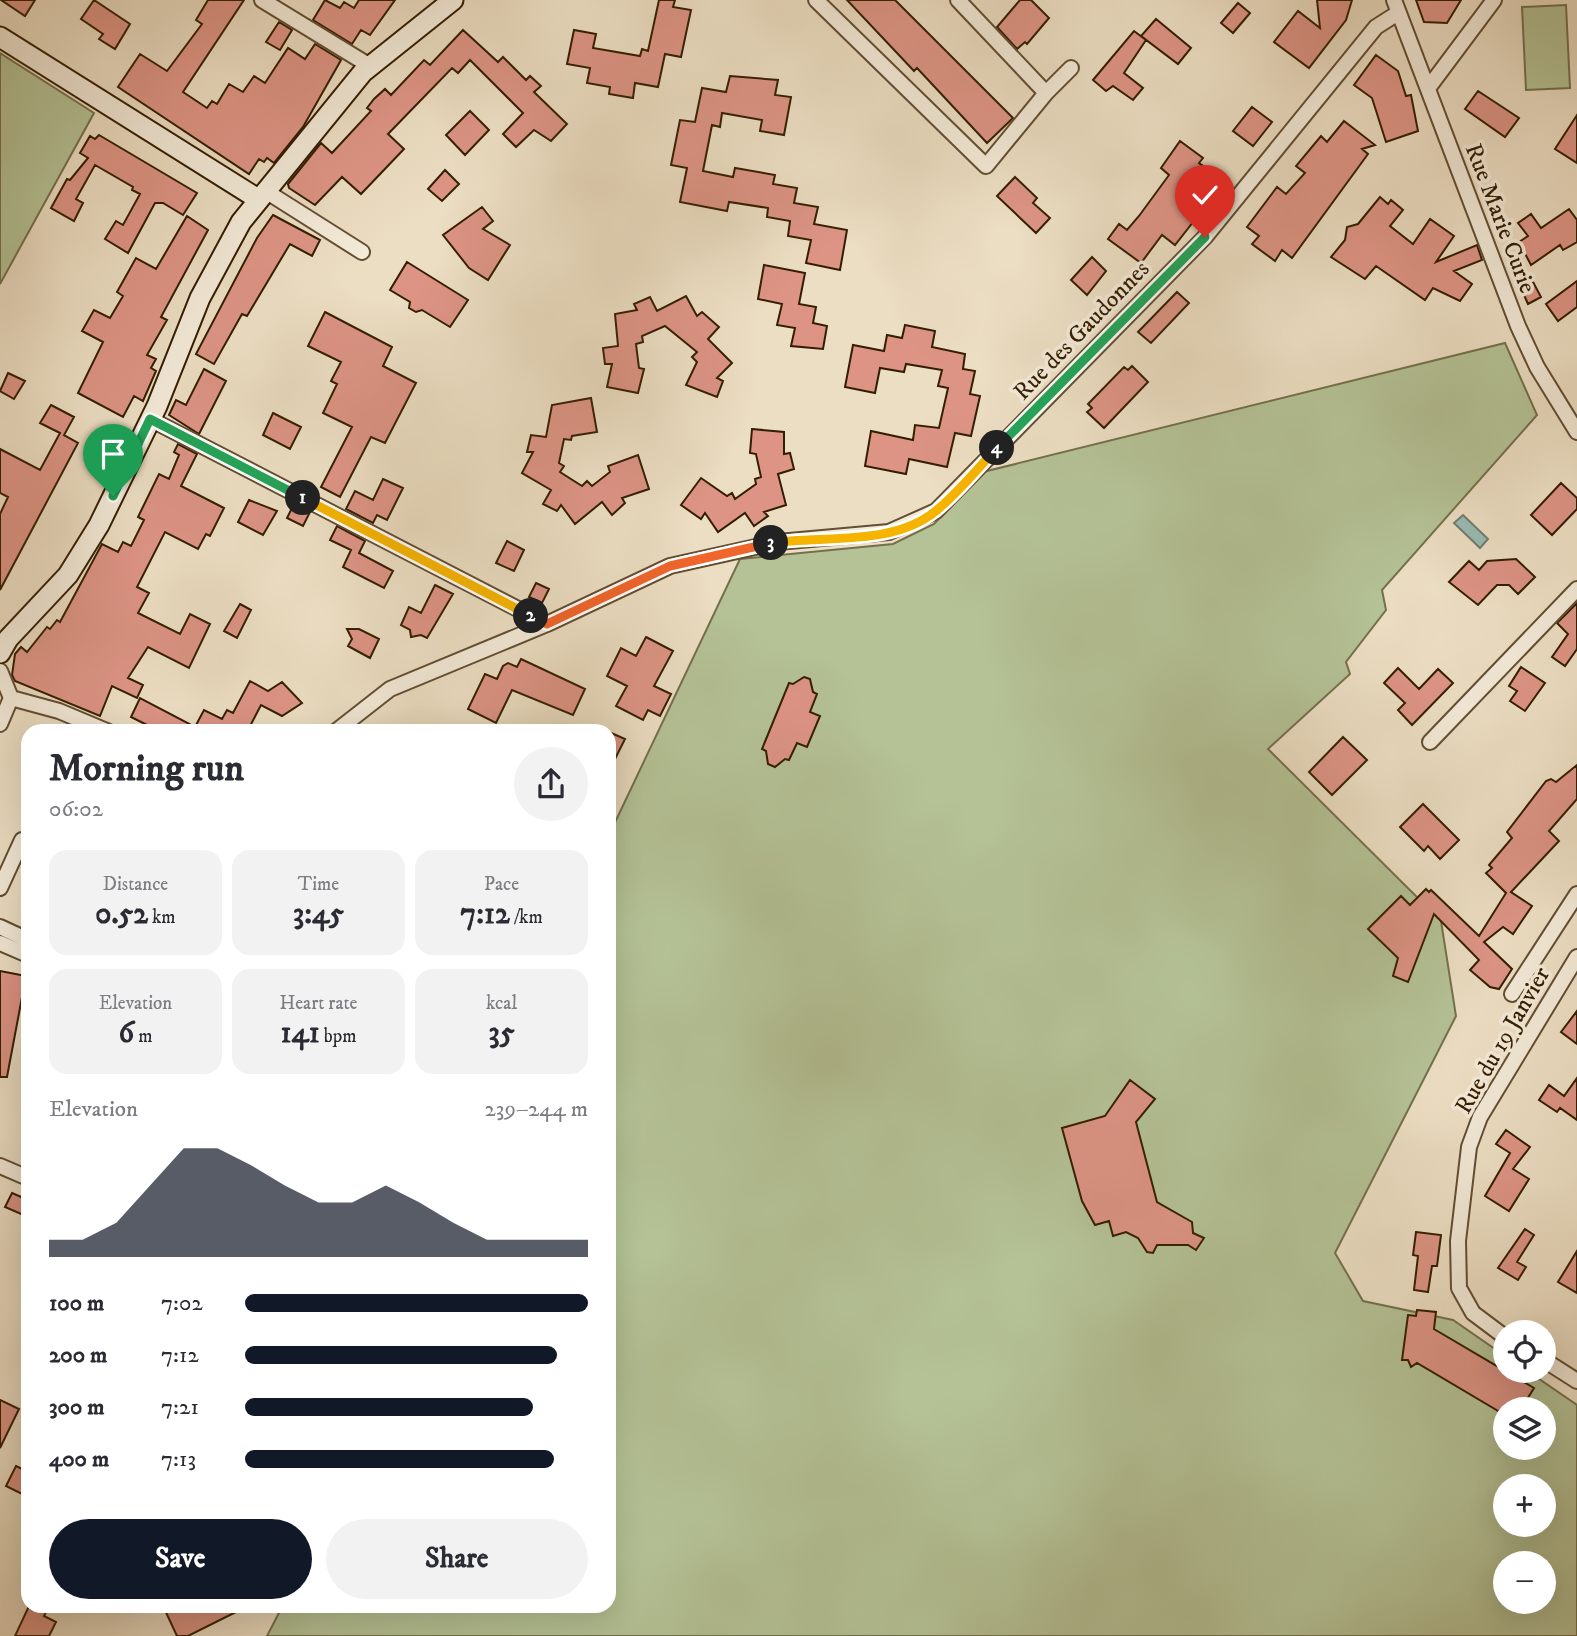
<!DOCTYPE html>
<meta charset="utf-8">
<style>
body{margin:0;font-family:"IM FELL DW Pica",serif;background:#f2f2f3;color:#2b2b33;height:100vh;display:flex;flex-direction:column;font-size:26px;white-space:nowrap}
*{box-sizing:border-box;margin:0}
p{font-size:23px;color:#7c7c81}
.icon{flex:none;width:38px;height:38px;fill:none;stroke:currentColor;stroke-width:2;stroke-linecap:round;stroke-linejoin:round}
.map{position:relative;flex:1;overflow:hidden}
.side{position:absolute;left:21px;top:724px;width:595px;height:889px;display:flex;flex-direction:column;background:#fff;border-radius:21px;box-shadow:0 7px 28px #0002}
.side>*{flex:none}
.fabs{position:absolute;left:1493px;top:1320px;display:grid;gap:14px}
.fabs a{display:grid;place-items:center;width:63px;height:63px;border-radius:50%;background:#fff;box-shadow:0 7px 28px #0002;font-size:35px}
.pin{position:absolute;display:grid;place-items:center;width:60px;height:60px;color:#fff;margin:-72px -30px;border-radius:50% 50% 50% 0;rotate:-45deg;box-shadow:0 0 7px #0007}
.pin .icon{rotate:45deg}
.km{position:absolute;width:35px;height:35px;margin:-18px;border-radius:50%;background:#222;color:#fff;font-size:19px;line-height:35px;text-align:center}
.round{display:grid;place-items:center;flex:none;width:74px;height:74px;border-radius:37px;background:#f2f2f3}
.summary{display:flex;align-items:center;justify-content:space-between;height:119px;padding:0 28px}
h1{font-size:38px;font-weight:700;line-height:52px}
.stats{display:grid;grid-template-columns:repeat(3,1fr);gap:10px;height:119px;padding:7px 28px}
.stats div{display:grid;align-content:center;border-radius:18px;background:#f2f2f3;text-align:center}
.stats b{font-size:30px;font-weight:700}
.stats small{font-size:19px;font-weight:400}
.stats p{font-size:19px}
.chart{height:196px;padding:14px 28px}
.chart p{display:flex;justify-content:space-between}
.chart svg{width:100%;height:126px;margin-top:7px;fill:#111827;opacity:.7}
.action{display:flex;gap:14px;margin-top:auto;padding:14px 28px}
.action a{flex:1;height:80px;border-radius:42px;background:#111827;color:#fff;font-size:28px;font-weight:700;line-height:80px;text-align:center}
.action a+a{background:#f2f2f3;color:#2b2b33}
ul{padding:0 28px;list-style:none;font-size:23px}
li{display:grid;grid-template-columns:112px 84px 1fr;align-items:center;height:52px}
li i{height:18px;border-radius:9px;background:#111827}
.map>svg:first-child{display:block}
.green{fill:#b4c296;stroke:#74704c;stroke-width:2;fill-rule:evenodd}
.water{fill:#99bcb5;stroke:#717d6d;stroke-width:2}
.building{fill:#dd9485;stroke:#341e02;stroke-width:2}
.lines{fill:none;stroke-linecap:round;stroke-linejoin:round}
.street-casing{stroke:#624e32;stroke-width:18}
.secondary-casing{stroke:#341e02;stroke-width:23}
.street{stroke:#f3ead8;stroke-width:14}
.secondary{stroke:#f3ead8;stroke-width:19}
.split-1-casing{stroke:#fff;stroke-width:14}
.split-2-casing{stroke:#fff;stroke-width:14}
.split-3-casing{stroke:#fff;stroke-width:14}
.split-4-casing{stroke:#fff;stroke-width:14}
.split-5-casing{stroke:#fff;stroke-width:14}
.split-1{stroke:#22a559;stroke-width:9}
.split-2{stroke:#f5b400;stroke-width:9}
.split-3{stroke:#f0652b;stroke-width:9}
.split-4{stroke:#f5b400;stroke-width:9}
.split-5{stroke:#22a559;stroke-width:9}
.labels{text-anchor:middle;stroke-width:7;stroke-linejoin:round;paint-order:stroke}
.street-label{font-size:24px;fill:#341e02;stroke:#f3ead8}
</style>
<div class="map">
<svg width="1577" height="1636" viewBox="0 0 1577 1636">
<rect width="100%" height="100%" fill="#ecdec3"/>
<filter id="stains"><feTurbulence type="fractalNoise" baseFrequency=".00286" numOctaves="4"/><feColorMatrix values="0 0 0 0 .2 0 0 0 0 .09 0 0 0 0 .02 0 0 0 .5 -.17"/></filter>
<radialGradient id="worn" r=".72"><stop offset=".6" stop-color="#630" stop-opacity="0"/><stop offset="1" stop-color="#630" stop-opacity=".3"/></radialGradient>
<path class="green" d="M1566 5 1570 88 1526 90 1522 7Z
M0 53 94 113 0 284Z
M1505 343 1537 415 1382 590 1386 610 1346 662 1350 674 1268 749 1441 921 1456 1016 1335 1253 1363 1301 1453 1320 1505 1356V1370H1526L1577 1405V1636H267L282 1607 609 1606V835L740 559 893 544 934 524 983 472ZM1505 1409H1544V1447H1505ZM1505 1486H1544V1524H1505ZM1505 1563H1544V1601H1505Z"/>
<path class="water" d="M1463 515 1488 539 1480 548 1454 523Z"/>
<path class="building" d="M1 0H35L25 16Z
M94 0 130 24 115 49 99 39 103 34 81 19Z
M208 0H244L183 92 207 108 212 101 217 104 229 84 243 92 254 76 265 83 288 48 305 59 315 44 341 60 303 127 274 163 267 158 264 162 259 159 249 174 118 87 140 54 167 71 202 24 196 20Z
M325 0 340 8 344 2 354 8 359 0H395L370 35 361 30 352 44 313 20Z
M659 0H675L673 7 691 10 681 57 665 54 658 87 635 83 633 98 609 94 610 87 587 83 590 68 567 64 574 30 596 34 593 48 640 56 642 49 648 51Z
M847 0H895L1013 118 987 143 917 68 914 71Z
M1020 0H1031L1049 18 1027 44 1025 42 1017 49 997 27Z
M1317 0H1352L1346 20 1309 68 1274 42 1298 11 1320 28Z
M1416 0H1461L1447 23 1424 22Z
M1238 3 1250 13 1233 33 1221 23Z
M1156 19 1191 48 1178 64 1141 36Z
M279 22 292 30 280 50 266 42Z
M463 30 498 62 503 57 526 80 530 76 541 86 534 92 567 124 551 141 534 130 516 147 503 134 523 113 470 60 458 73 452 68 388 134 404 149 361 194 342 177 315 205 289 188 288 184 321 143 332 153 371 111 367 108 374 99 385 89 391 95 424 60 430 65Z
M1134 31 1146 40 1124 73 1143 88 1133 100 1113 86 1106 91 1093 80Z
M1376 55 1398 71 1406 96 1411 95 1418 131 1386 142 1372 98 1354 85Z
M730 76 778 80 775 95 791 97 784 135 760 131 762 120 722 113 720 127 712 125 703 171 733 177 735 168 775 175 773 184 797 188 794 203 818 207 814 224 847 230 840 270 806 263 811 240 788 236 790 221 767 217 768 208 729 202 727 211 680 202 687 168 671 165 680 120 695 122 702 88 726 92Z
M1478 91 1519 118 1505 137 1465 109Z
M1252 107 1272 122 1253 146 1233 131Z
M470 111 489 130 465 155 446 135Z
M1577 115V163L1555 149Z
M1344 121 1375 145 1362 149 1368 154 1292 258 1282 250 1275 261 1252 244 1259 236 1247 227 1277 187 1286 194 1305 173 1296 166 1321 136 1327 142Z
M99 135 197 193 183 215 163 203H155L128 253 105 239 116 221 123 225 140 194 132 190 133 187 95 165 76 199 83 203 74 221 51 208 67 179 70 180 88 158 80 153 90 136 95 139Z
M1180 141 1203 158 1199 163 1211 172 1184 207 1197 217 1175 245 1162 235 1141 263 1108 239 1119 224 1127 230 1139 216 1169 175 1161 168Z
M445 170 459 184 442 201 428 189Z
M1015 177 1037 198 1033 203 1050 218 1036 233 997 196Z
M1380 197 1388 204 1391 200 1403 210 1390 226 1413 244 1430 219 1454 236 1436 262 1477 245 1482 260 1454 271 1472 284 1460 301 1433 288 1425 300 1376 266 1365 279 1331 257 1345 240 1347 227 1358 224Z
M482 207 493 221 483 229 510 245 488 280 469 268 443 235Z
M1569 209 1577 220V242L1563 250 1560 245 1531 265 1519 242 1528 236 1518 223 1531 214 1541 228Z
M273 215 320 240 312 256 290 244 247 316 242 314 214 364 196 354 257 238Z
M187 216 208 230 161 317 167 320 147 355 156 359 151 368 156 371 143 401 134 396 123 417 78 393 103 342 82 331 94 310 110 318 123 296 117 292 136 258 156 269Z
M1092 257 1106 271 1087 295 1071 280Z
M407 262 468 300 450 327 422 310 416 312 409 308 410 302 390 290Z
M764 265 805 273 799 304 816 307 813 323 827 326 823 349 791 346 795 328 777 325 782 304 758 299Z
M1532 280 1541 297 1528 304 1520 286Z
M1577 281V307L1558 321 1546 304Z
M1177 292 1189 303 1151 343 1138 332Z
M686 296 697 316 702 312 719 327 708 339 732 363 717 378 723 381 717 397 686 385 697 362 692 357 697 352 665 326 642 336 643 342 636 344 639 368 644 369 638 393 607 387 612 364H605L603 348 618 346 615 314 637 310 634 304 650 297 657 311Z
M325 312 392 347 383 366 416 383 385 443 371 437 340 497 321 487 352 427 323 413 337 384 331 381 341 362 308 346Z
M905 325 935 331 932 347 965 354 963 369 975 371 970 394 980 396 971 436 955 433 947 467 909 459 906 474 865 466 871 431 913 440 915 425 939 428 948 388 938 386 942 370 906 364 904 372 880 368 875 393 845 387 853 345 884 351 887 335 902 338Z
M1132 366 1148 382 1104 428 1087 412 1092 408 1088 404 1124 367 1128 370Z
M204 369 226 381 199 434 169 415 176 400 186 405Z
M8 373 25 381 14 399 0 391Z
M591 398 597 432 572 436 571 440 564 439 559 463 564 466 560 472 582 486 587 481 592 486 610 472 608 466 638 455 649 489 622 498 625 503 612 515 602 502 575 524 561 505 557 511 543 504 551 490 522 473 533 452H527L531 435 546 437 552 405Z
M51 405 74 417 64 435 78 443 0 590V514L8 497 0 493V449L40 470 60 433 40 423Z
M273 413 301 427 290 449 263 435Z
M752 429 784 432V454L790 453 794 469 778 474 786 505 764 512 768 516 754 526 745 513 718 532 705 513 701 519 681 505 701 478 727 496 732 493 735 499 756 484 755 479 761 477 756 454 750 453Z
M178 444 197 454 181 486 224 508 210 536 206 534 198 549 165 532 137 587 149 593 138 613 180 634 190 614 210 624 189 668 148 647 128 678 143 685 137 698 112 686 100 716 15 681 12 675 15 654 21 647 27 652 47 627 50 629 57 620 60 622 102 544 118 552 123 542 131 546 144 520 138 517 159 474 169 479 179 455 174 452Z
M383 479 403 488 387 520 377 515 373 523 346 509 355 491 373 500Z
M1561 483 1577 498V509L1552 535 1531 515Z
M249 500 277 511 263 535 238 522Z
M294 504 310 512 303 526 287 518Z
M337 526 365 541 359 553 393 571 384 588 343 567 351 550 330 540Z
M507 541 524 550 514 571 496 563Z
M1516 559 1535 577 1518 594 1509 585H1497L1478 605 1449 582 1469 561 1479 570 1487 561Z
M536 583 549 589 542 603 529 597Z
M435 585 453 594 427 638 421 635 411 637 410 630 401 625 409 607 421 613Z
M1577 603V649L1565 666 1552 657 1568 634 1557 623Z
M240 604 251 610 237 638 224 631Z
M347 629H359L379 639 370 658 348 646 352 639Z
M646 637 673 651 654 686 671 694 660 716 648 710 643 720 616 706 627 686 607 676 621 648 636 656Z
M521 659 585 689 573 715 512 690 496 723 468 709 485 674 497 679 503 666 508 663 517 667Z
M1521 667 1545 683 1525 711 1510 701 1517 691 1509 686Z
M1398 668 1419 689 1438 669 1453 683 1412 725 1398 710 1405 703 1384 683Z
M804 677 810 679 813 692 817 694 810 712 820 716 807 747 797 743 789 760 785 759 775 767 768 764 766 751 762 749 789 683 793 684Z
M250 681 268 691 282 682 302 703 282 716 261 705 247 732H161L131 717 140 698 195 727 204 710 222 719 227 710 233 713Z
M609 732 625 739 609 771Z
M1343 737 1367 760 1332 795 1309 772Z
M1577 765V799L1549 831 1559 841 1511 892 1532 906 1513 934 1503 927 1484 942 1512 969 1499 989 1490 987 1470 970 1479 960 1434 914 1408 982 1393 976 1398 958 1368 929 1401 896 1410 905 1426 889 1429 892 1431 890 1479 936 1506 893 1486 873 1492 868 1489 865 1512 838 1507 832 1546 781 1551 779 1556 782Z
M1423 804 1459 840 1440 859 1428 846 1424 851 1400 827Z
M0 971 26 976 7 1077H0Z
M1577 1011V1044L1561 1032Z
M1577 1078V1120L1560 1108 1557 1112 1539 1100 1549 1085 1564 1096Z
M1130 1080 1155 1099 1136 1122 1157 1202 1192 1222 1193 1233 1204 1238 1196 1250 1188 1245H1157L1153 1253 1147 1252 1138 1238 1126 1232 1113 1236 1109 1221 1095 1225 1082 1201 1062 1128 1105 1116Z
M1506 1130 1530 1147 1513 1169 1529 1179 1509 1211 1485 1196 1510 1153 1496 1144Z
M12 1193 28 1200V1217L5 1207Z
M1525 1229 1534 1235 1517 1262 1526 1267 1518 1280 1498 1268Z
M1416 1232 1441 1235 1437 1266H1432L1428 1292 1414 1290 1418 1256 1413 1255Z
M1577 1251V1293L1558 1282Z
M1417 1310 1436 1312 1434 1329 1534 1388 1521 1409H1505V1415L1417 1363 1411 1367 1408 1360H1402L1408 1315 1416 1316Z
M0 1400 19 1409 0 1448Z
M16 1466 28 1472V1497L6 1486Z
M29 1606H49L44 1616 56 1622 49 1636H15Z
M163 1606H248L188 1636H177Z"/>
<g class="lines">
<defs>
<path id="street" d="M262 0 370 66
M816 0 986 166 1046 93 958 0
M1394 0 1518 326 1537 367 1577 432
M1429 87 1494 0
M1046 93 1071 68
M264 190 362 252
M150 419 547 624
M0 671 11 698
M11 698 59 711 109 732
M0 724 11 698
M335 732 390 689 547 624 670 566 778 542 889 532 936 511 1205 237 1376 27 1398 13
M1430 742 1577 589
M0 888 22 840
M0 927 28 940
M0 943 28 955
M1512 994 1577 894
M0 1166 28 1178
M1505 1337 1473 1313 1459 1288 1458 1241 1469 1147 1480 1117 1577 957
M1544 1360 1577 1381"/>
<path id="secondary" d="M0 37 258 199
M0 653 8 639 68 575 99 525 157 406 200 298 241 222 363 72 453 0"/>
</defs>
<use href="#street" class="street-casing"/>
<use href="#secondary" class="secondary-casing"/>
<use href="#street" class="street"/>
<use href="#secondary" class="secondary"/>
</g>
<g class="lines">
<defs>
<path id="split-1" d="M113 496 150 419 303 498"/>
<path id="split-2" d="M303 498 531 616"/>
<path id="split-3" d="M531 616 547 624 670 566 771 543"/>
<path id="split-4" d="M771 543C824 535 893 547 937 510 959 492 978 468 997 448"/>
<path id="split-5" d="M997 448 1205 237"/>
</defs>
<use href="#split-1" class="split-1-casing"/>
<use href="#split-2" class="split-2-casing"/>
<use href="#split-3" class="split-3-casing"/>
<use href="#split-4" class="split-4-casing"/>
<use href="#split-5" class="split-5-casing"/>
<use href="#split-1" class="split-1"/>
<use href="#split-2" class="split-2"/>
<use href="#split-3" class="split-3"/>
<use href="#split-4" class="split-4"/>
<use href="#split-5" class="split-5"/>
</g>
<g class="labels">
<g class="street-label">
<text transform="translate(1501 218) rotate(69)" y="8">Rue Marie Curie</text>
<text transform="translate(1081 330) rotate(-46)" y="8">Rue des Gaudonnes</text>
<text transform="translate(1502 1040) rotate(-60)" y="8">Rue du 19 Janvier</text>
</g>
</g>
<rect width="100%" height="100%" filter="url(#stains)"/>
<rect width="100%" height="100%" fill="url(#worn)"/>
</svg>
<div class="fabs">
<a><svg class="icon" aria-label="locate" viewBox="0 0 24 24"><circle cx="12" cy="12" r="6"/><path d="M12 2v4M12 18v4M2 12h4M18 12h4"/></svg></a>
<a><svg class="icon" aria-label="layers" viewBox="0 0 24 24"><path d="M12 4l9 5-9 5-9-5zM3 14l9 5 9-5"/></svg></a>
<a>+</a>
<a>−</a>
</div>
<div class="pin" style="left:113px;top:496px;background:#1e9e55"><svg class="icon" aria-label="arrive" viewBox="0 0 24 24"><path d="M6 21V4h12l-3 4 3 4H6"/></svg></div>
<div class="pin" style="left:1205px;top:237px;background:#d93025"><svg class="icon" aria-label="check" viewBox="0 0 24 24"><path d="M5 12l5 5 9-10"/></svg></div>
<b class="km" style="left:303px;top:498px">1</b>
<b class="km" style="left:531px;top:616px">2</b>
<b class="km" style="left:771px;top:543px">3</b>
<b class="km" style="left:997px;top:448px">4</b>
<section class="side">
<div class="summary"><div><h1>Morning run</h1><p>06:02</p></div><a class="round"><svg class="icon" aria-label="share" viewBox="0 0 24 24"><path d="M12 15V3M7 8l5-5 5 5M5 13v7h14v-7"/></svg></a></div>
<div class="stats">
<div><p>Distance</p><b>0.52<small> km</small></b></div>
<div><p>Time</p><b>3:45</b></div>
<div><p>Pace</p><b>7:12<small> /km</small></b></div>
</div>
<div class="stats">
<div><p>Elevation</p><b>6<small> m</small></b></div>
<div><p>Heart rate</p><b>141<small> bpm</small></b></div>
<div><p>kcal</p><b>35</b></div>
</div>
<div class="chart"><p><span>Elevation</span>239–244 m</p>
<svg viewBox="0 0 160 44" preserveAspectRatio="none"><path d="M0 44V38L10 38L20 32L30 19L40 6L50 6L60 12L70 19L80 25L90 25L100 19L110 25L120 32L130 38L140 38L150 38L160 38V44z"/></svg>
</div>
<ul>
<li><b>100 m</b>7:02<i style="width:100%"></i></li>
<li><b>200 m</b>7:12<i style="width:91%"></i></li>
<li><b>300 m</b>7:21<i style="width:84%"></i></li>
<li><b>400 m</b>7:13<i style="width:90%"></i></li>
</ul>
<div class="action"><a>Save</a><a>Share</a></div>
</section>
</div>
